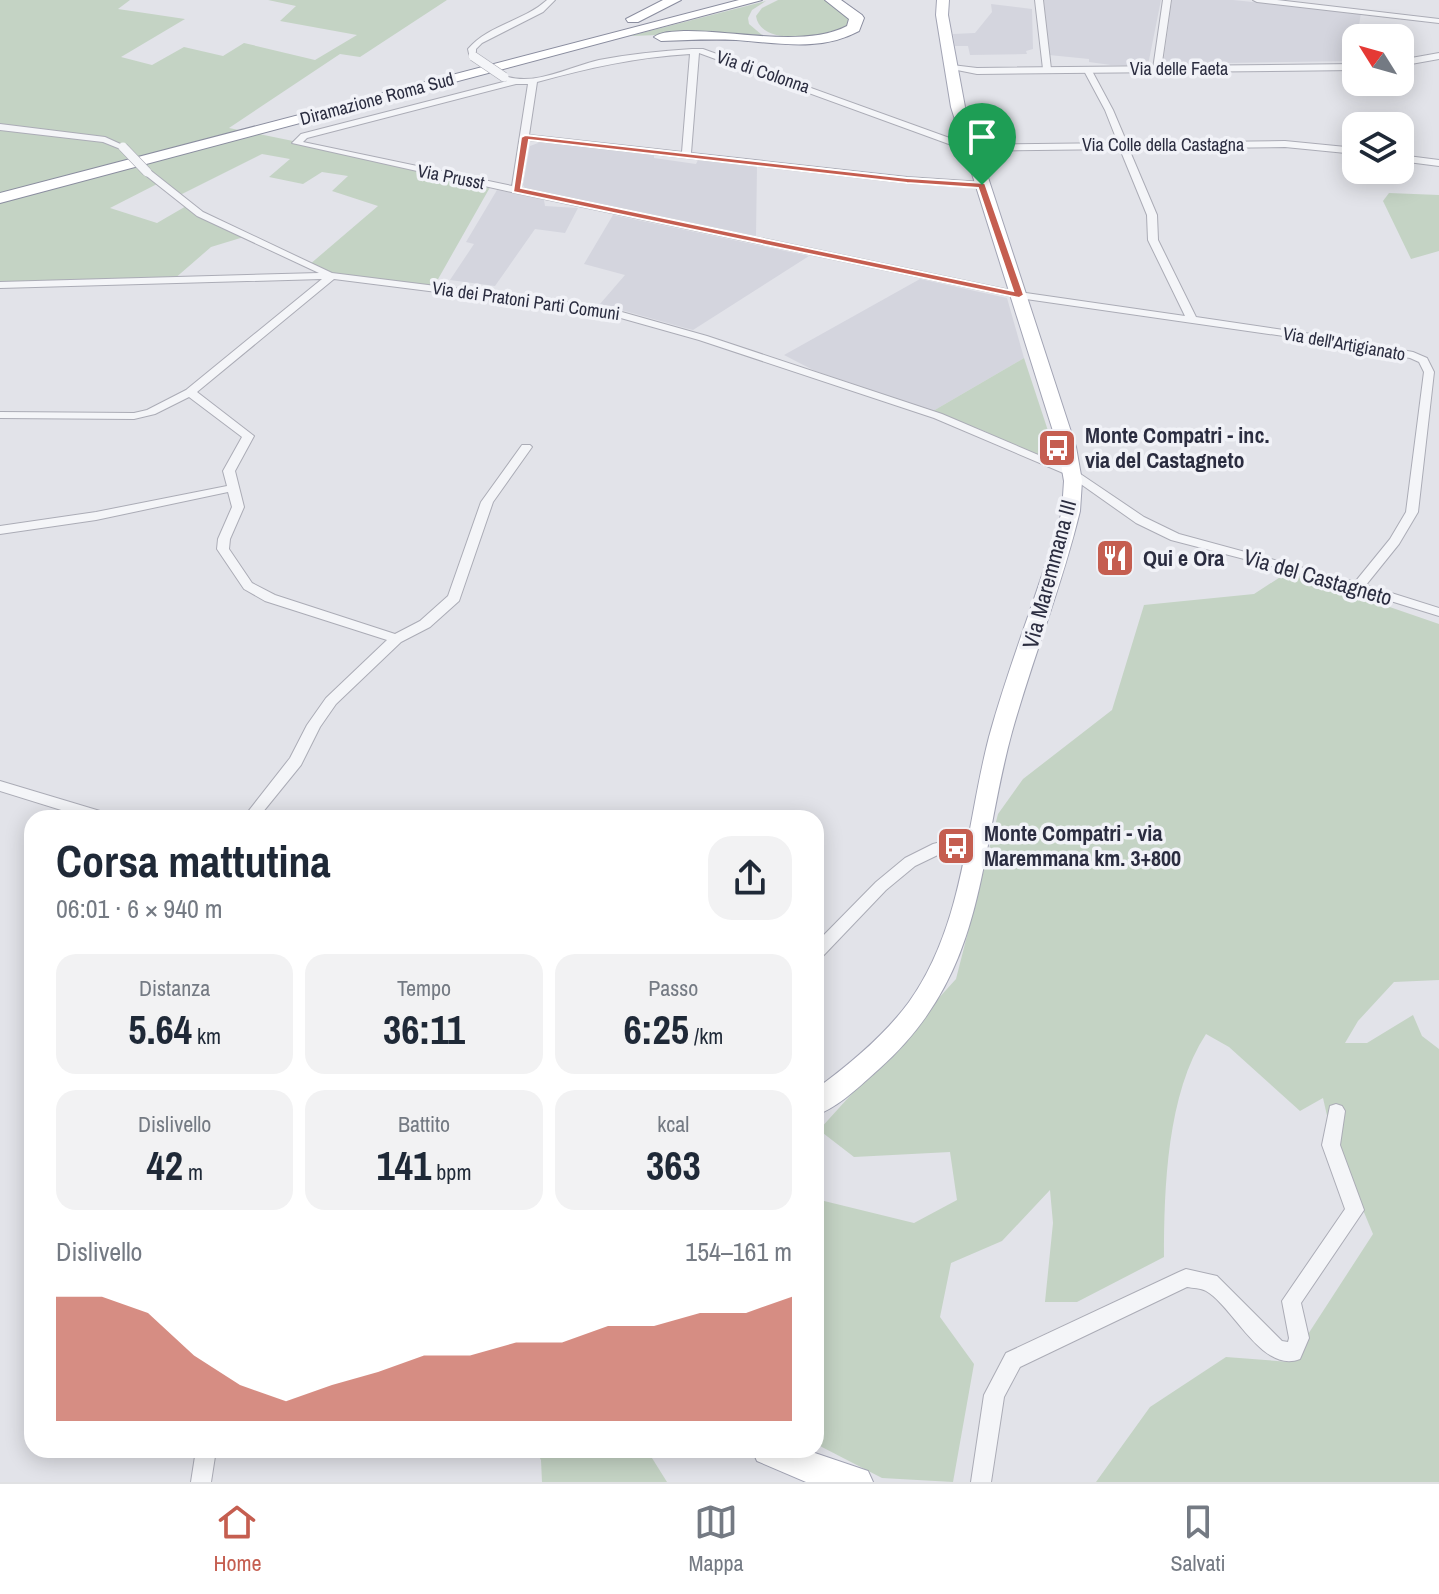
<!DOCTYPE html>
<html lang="it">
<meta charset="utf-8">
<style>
body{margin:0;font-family:"Archivo Narrow",sans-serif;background:#f2f2f3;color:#1f2937;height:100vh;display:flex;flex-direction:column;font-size:30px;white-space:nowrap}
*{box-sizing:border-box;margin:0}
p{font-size:26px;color:#747a83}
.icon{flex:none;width:44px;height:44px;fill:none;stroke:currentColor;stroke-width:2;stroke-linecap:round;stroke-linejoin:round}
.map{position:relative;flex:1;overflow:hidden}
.sheet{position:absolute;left:24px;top:810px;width:800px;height:648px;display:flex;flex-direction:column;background:#fff;border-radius:24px;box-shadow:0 4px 20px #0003}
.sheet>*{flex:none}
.needle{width:52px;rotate:307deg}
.buttons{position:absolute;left:1342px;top:24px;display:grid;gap:16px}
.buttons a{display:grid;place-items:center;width:72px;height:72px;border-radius:16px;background:#fff;box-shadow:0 4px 20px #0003;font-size:40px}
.pin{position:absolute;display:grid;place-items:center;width:68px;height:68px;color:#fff;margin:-82px -34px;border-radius:50% 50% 50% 0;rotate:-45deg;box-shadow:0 0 8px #0007}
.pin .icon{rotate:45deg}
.round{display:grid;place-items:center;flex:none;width:84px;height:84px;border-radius:24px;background:#f2f2f3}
.headline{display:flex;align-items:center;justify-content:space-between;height:136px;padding:0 32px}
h1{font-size:44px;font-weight:800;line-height:60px}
.figures{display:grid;grid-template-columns:repeat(3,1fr);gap:12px;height:136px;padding:8px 32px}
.figures div{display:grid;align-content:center;border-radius:20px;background:#f2f2f3;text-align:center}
.figures b{font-size:40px;font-weight:800}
.figures small{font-size:22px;font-weight:400}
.figures p{font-size:22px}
.chart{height:224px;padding:16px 32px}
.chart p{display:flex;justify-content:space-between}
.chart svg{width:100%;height:144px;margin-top:8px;fill:#c55e50;opacity:.7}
.tabs{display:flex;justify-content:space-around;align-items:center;height:112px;border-top:2px solid #e0e1e3;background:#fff;font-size:22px;color:#747a83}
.tabs a{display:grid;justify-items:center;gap:4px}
.tabs .active{color:#c55e50}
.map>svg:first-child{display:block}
.built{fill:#d4d5de}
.green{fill:#c4d3c4}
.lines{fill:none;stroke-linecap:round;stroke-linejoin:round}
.minor-casing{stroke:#abacb6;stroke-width:2}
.tertiary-casing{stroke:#abacb6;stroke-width:2}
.primary-casing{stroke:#a2a4b4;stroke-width:2}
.motorway-casing{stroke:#8a8d9f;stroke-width:2}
.minor{fill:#f4f5f8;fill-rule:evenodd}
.tertiary{fill:#f4f5f8;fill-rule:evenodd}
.primary{fill:#fff;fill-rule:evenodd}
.motorway{fill:#fff;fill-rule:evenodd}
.minor-bridge-casing{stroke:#abacb6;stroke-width:10;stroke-linecap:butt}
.minor-bridge{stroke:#f4f5f8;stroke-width:9}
.route{fill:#c55e50;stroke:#fff;stroke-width:2;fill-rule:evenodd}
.labels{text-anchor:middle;stroke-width:7;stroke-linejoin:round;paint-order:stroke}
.far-street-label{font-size:18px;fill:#2b2d40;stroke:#f1f2f7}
.poi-label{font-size:22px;font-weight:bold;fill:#2b2d40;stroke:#f1f2f7;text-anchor:start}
.street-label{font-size:22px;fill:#2b2d40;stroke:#f1f2f7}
</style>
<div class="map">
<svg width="1439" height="1482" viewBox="0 0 1439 1482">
<rect width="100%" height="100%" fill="#e2e3e9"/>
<path class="built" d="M1044 0H1161L1148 65H1111L1089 62V59L1049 55Z
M1172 0H1233L1361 13 1353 61 1163 64Z
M991 4 1032 9 1033 49 1026 51 1027 54 970 55 968 46H955L953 34 975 33 992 12Z
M541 142 654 154V158L696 164 698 160 757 166 756 236 525 188 523 185 530 146Z
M497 190 544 200 545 206 578 208 565 233 535 229 495 286 450 280 474 244 466 242Z
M613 215 733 240 809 256 693 330 685 328 600 304 625 275 584 264Z
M920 279 1007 298 1024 358 933 411 815 371 784 355Z"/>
<path class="green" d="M0 0H130L118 9 185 19 121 57 152 65 184 47 223 56 244 43 315 60 357 35 280 21 296 6 268 0H447L360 57 340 54 229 128 493 182 433 288 332 276 309 265 378 206 332 191 348 176 322 172 303 184 269 177 290 159 262 154 176 197 159 183 110 208 157 223 188 205 247 236 211 247 173 280 0 285Z
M778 0H824L850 16 848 26C828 35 761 49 756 16L762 8Z
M766 1 752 10 748 18 749 24 762 35 716 33 630 36Z
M1389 193 1439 195V251L1411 259 1383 201Z
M1024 358 1058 461H1049L984 431 933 411Z
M1288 572 1439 624V980L1394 982 1358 1021 1345 1043H1367L1413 1015 1422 1036 1439 1049V1482H1096L1150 1407 1226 1357 1290 1362 1373 1234 1331 1133 1323 1098 1300 1111 1229 1047 1206 1034C1167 1093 1164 1188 1164 1257L1077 1302H1045L1053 1223 1050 1190 1002 1241 951 1263 940 1317 974 1364 953 1482 882 1478 816 1444V1199L914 1223 957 1200 950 1152 854 1157 819 1130 956 979 998 814 1023 779 1112 710 1144 605 1254 594Z
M536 1450H647L667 1482H542L541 1460Z"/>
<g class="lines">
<defs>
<path id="minor" d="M547 0H555L543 12 482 43 476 49V58H470L468 49C488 25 524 21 547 0Z
M1035 0H1043L1051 69 1047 71 1043 69Z
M1163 0H1171L1161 69 1157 71 1153 69Z
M1253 0H1277L1439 19V23L1257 2Z
M692 49H703L969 145 1118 143 1105 110 1083 69 1087 67 1091 69 1113 110 1127 143 1285 141 1356 148V154L1285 147 1129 149 1157 215 1158 240 1196 317 1318 335 1413 352 1427 358 1434 372 1418 512 1399 544 1366 585 1439 608V616L1313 577 1171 540 1136 523 1068 475 934 418 699 340 603 313 334 279 197 392 254 436 235 471 244 507 230 539 229 549 252 583 275 595 395 634 420 621 448 596 481 502 522 445H530L532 447 493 502 459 601 430 627 401 642 336 704 320 727 301 765 258 818H243L290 758 307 725 326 698 387 640 265 601 244 589 217 549 218 539 232 507 228 492 96 520 0 534V526L96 512 227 486 223 471 242 437 189 397 155 414 134 419 0 418V412L134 413 147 410 186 390 322 279 0 288V282L319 273 197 216 144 174V170H150L203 212 332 273 604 307 707 336 942 414 1076 471 1144 517 1179 534 1355 582 1390 539 1406 512 1424 372 1419 362 1410 358 1318 341 1019 298 516 193 292 143 301 134 507 81 504 79 508 77C538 85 569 67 599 60 630 54 661 51 692 49ZM699 53 968 151 1120 149 1147 215 1148 240 1185 316 1019 292 521 188 528 140 907 183 982 188 987 185 982 182 907 177 691 153ZM690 54 682 152 529 135 537 82C588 68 637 57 690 54ZM516 84H528L512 186 303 142 307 138Z
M0 124 105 137 127 147 123 150 103 142 0 130Z
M1400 155 1439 160V166L1400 161Z
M0 781 110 814 112 818H87L0 791Z
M979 832 984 833 986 837 984 841 944 852 915 866 886 890 822 957 816 959V943L876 882 905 858 933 844Z
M1336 1104 1342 1106 1345 1111 1340 1145 1364 1210 1301 1303 1309 1338 1300 1359C1262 1374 1234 1307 1206 1291 1201 1288 1192 1288 1187 1287L1020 1367 1004 1397 991 1482H971L984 1395 1006 1353 1179 1272 1186 1269 1217 1276 1282 1341 1288 1342 1289 1338 1282 1301 1345 1209 1322 1145 1330 1106Z
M196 1450H216L211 1482H191Z"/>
<path id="tertiary" d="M1439 53V59L1400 66V60Z
M1356 64V70L977 74 947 68 952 65 977 68Z"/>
<path id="primary" d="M937 0H949L948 15 965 107 1076 447 1082 481 1080 511C1062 586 1033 657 1012 732 977 860 988 972 879 1069 861 1085 839 1107 816 1115V1089C850 1064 884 1036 909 1002 964 925 966 825 989 737 1010 660 1041 587 1062 511L1064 481 1058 447 951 107 936 15Z
M752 1450H806L868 1471 873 1482H806L757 1461Z"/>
<path id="motorway" d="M663 0H681L638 22H628L626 19Z
M739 0H762L0 203V193Z
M825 0H841L862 15 864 18 859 31C820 52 779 43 736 40 711 39 686 40 661 41L654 37C662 31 673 32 684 31 733 30 805 48 847 26L849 19Z"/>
</defs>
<use href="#minor" class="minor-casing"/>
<use href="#tertiary" class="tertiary-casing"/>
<use href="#primary" class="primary-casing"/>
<use href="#motorway" class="motorway-casing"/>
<use href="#minor" class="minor"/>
<use href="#tertiary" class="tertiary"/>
<use href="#primary" class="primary"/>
<use href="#motorway" class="motorway"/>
<defs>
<path id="minor-bridge" d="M473 56 504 77
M123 147 147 172"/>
</defs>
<use href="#minor-bridge" class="minor-bridge-casing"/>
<use href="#minor-bridge" class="minor-bridge"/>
</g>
<path class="route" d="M525 135 907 178 985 183 1024 295 1019 298 513 192 521 137ZM529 140 907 183 978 188 1013 291 521 188Z"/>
<defs>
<symbol id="bus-square" viewBox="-11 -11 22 22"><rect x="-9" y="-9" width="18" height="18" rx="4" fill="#c55e50" stroke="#f1f2f7"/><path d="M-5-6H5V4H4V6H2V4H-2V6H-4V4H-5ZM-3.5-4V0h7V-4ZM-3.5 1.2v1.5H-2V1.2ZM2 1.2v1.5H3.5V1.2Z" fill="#fff"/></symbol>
<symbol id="restaurant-square" viewBox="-11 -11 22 22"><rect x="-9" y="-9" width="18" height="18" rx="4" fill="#c55e50" stroke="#f1f2f7"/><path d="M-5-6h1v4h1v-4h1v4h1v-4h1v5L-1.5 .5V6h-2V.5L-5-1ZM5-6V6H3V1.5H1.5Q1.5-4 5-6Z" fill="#fff"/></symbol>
</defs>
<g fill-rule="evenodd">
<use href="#bus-square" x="1035" y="426" width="44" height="44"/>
<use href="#restaurant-square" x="1093" y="536" width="44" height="44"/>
<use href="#bus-square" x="934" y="824" width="44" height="44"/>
</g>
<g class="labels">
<g class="far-street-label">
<text x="1179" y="75">Via delle Faeta</text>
<text transform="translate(763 72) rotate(19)" y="6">Via di Colonna</text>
<text transform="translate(377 99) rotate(-15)" y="6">Diramazione Roma Sud</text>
<text x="1163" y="151">Via Colle della Castagna</text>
<text transform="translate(451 177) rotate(11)" y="6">Via Prusst</text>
<text transform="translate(526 301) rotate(8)" y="6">Via dei Pratoni Parti Comuni</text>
<text transform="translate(1344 344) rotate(10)" y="6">Via dell'Artigianato</text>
</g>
<g class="poi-label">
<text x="1085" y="443">Monte Compatri - inc.<tspan x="1085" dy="25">via del Castagneto</tspan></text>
<text x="1143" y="566">Qui e Ora</text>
<text x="984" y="841">Monte Compatri - via<tspan x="984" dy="25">Maremmana km. 3+800</tspan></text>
</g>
<g class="street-label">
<text transform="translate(1049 574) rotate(-75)" y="8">Via Maremmana III</text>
<text transform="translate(1318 577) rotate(16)" y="8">Via del Castagneto</text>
</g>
</g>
</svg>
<div class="buttons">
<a><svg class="needle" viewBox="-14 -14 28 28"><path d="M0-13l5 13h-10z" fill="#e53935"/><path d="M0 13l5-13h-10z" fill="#747a83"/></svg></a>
<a><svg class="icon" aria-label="layers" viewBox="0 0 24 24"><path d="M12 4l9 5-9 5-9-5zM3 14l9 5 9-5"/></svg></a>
</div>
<div class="pin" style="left:982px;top:185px;background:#1e9e55"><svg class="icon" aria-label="arrive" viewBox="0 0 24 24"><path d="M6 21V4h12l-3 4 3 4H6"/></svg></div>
<section class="sheet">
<div class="headline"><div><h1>Corsa mattutina</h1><p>06:01 · 6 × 940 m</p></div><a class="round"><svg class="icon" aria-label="share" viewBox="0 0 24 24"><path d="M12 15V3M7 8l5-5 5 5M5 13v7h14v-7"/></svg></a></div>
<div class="figures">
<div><p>Distanza</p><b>5.64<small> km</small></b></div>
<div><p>Tempo</p><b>36:11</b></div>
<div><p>Passo</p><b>6:25<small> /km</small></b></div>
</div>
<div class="figures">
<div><p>Dislivello</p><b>42<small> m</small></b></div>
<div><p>Battito</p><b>141<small> bpm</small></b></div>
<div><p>kcal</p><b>363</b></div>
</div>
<div class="chart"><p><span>Dislivello</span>154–161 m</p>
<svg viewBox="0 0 160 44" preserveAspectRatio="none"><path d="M0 44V6L10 6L20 11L30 24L40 33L50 38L60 33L70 29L80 24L90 24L100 20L110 20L120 15L130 15L140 11L150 11L160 6V44z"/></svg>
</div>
</section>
</div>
<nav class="tabs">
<a class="active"><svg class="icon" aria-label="home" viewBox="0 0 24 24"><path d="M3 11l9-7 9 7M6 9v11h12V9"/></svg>Home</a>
<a><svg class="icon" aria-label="map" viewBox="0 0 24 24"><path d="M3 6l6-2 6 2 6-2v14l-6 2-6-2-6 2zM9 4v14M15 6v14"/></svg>Mappa</a>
<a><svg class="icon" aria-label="saved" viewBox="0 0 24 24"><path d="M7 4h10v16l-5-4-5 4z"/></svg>Salvati</a>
</nav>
